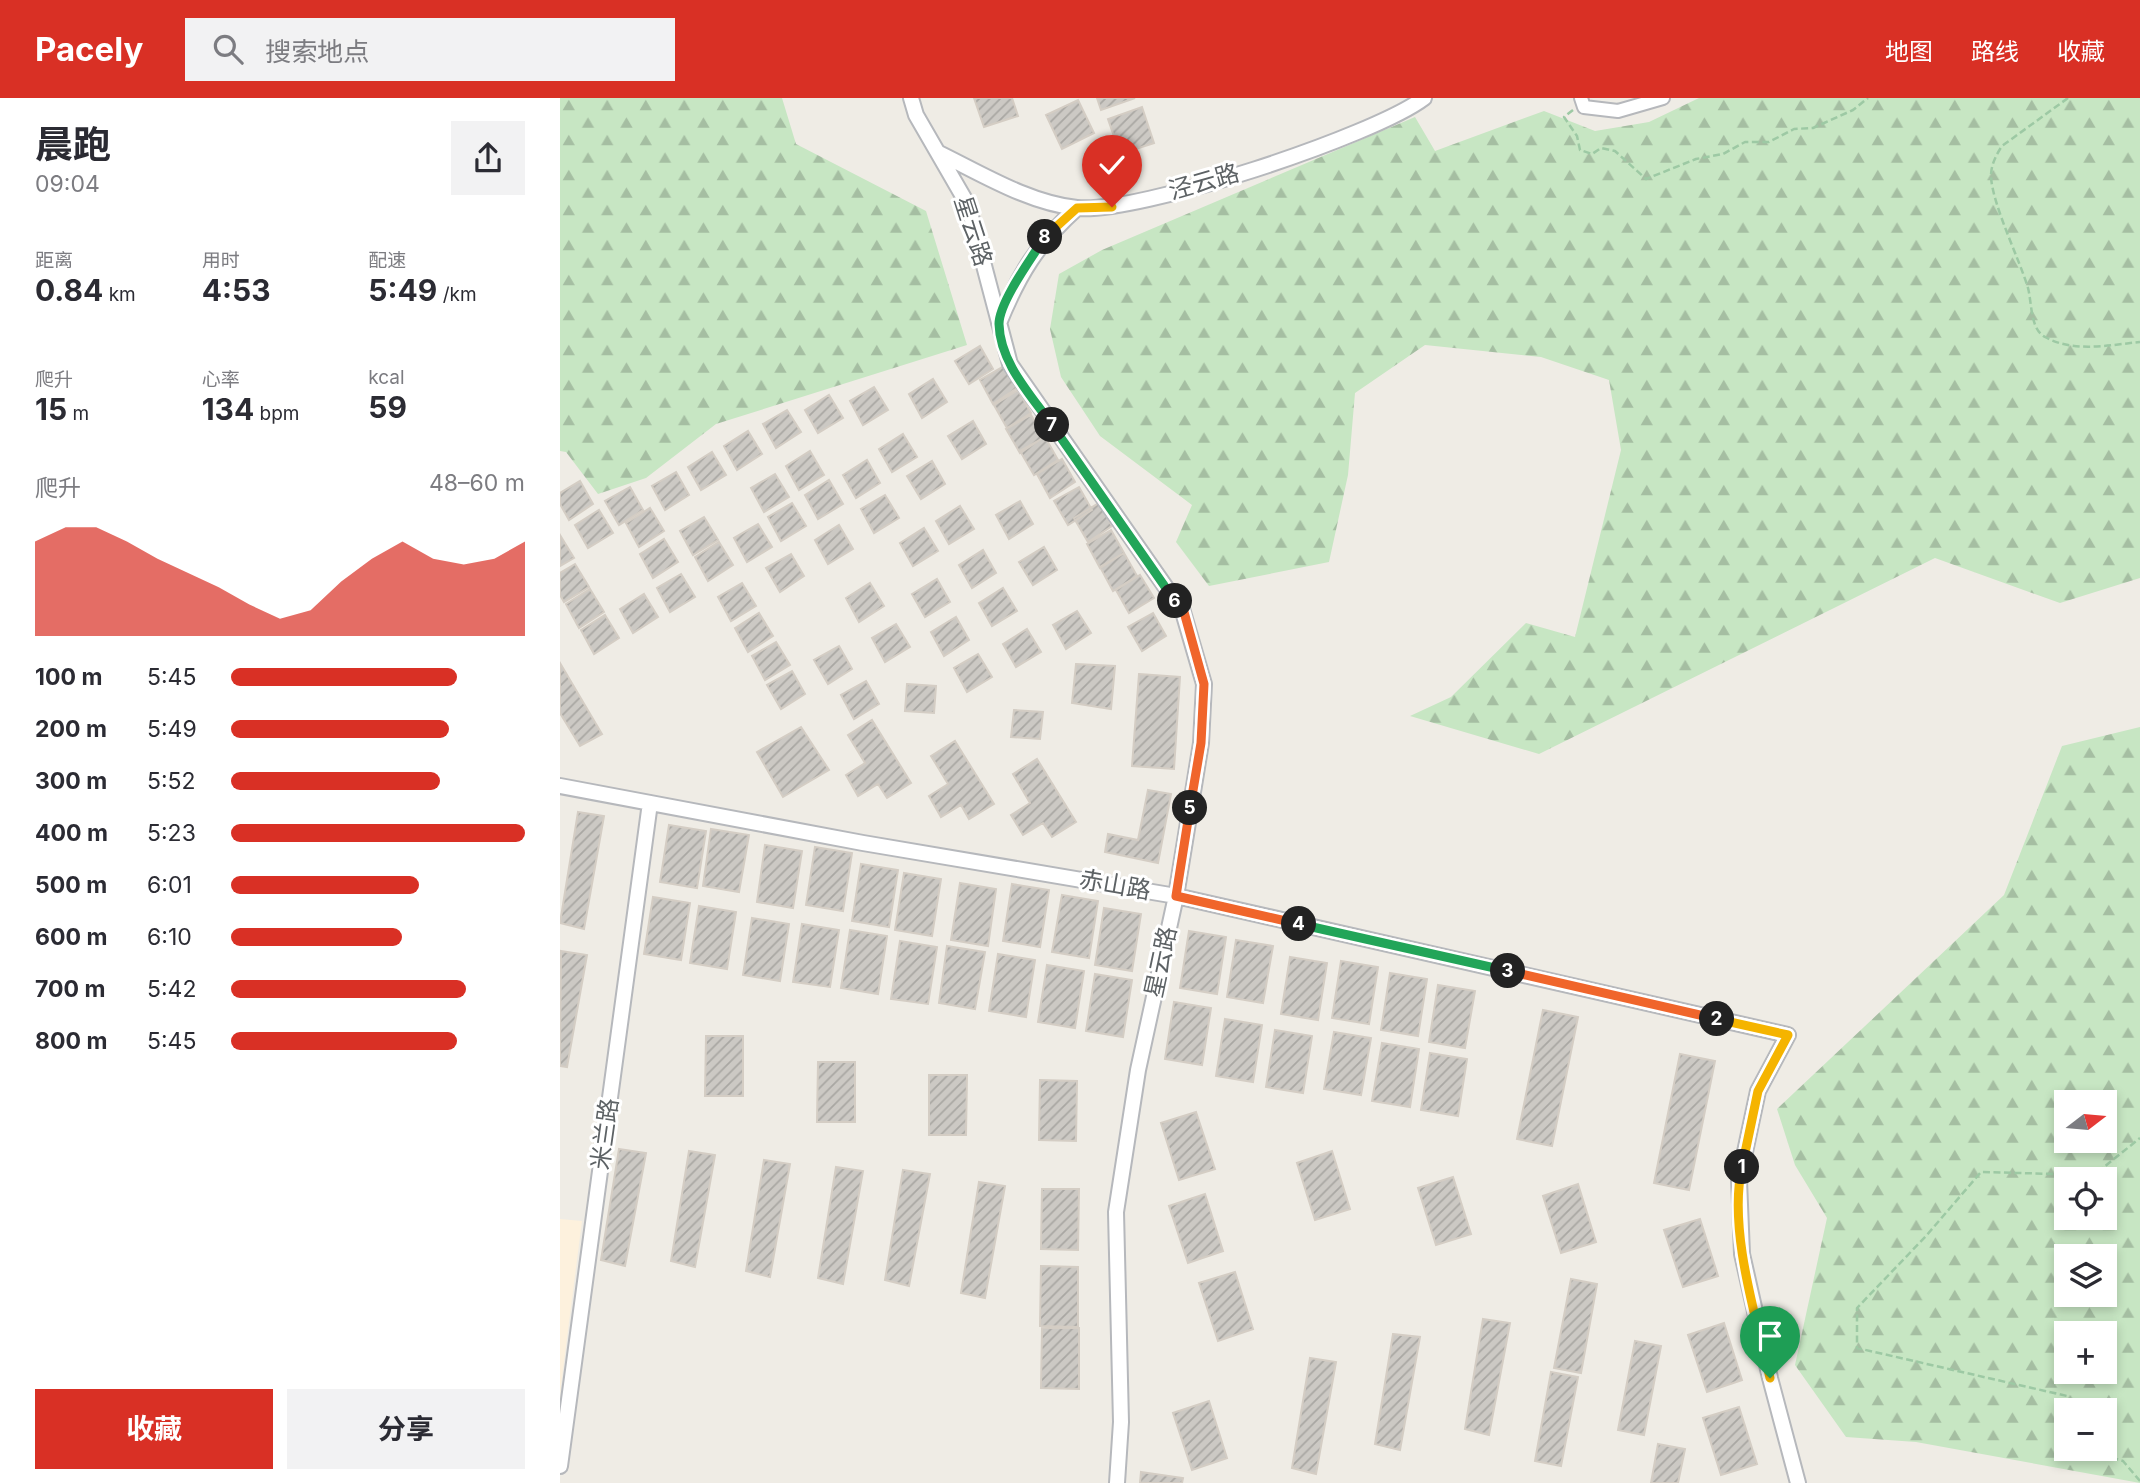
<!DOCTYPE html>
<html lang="zh">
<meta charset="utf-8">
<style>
body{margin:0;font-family:Inter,"Noto Sans SC",sans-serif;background:#f2f2f3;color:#2b2b33;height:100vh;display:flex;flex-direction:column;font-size:26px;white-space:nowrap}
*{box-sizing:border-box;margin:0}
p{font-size:23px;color:#7c7c81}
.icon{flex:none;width:38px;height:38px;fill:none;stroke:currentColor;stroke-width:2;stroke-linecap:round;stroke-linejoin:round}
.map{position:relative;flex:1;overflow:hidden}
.panel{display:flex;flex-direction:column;background:#fff;width:560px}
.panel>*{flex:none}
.needle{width:46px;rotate:74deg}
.controls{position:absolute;left:1494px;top:992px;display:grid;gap:14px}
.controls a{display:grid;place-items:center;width:63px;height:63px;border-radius:0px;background:#fff;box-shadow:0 4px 10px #0003;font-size:35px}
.pin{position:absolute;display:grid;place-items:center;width:60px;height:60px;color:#fff;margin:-72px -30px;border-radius:50% 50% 50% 0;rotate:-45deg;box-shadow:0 0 7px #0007}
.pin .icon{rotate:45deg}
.km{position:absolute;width:35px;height:35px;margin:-18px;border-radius:50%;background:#222;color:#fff;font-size:19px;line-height:35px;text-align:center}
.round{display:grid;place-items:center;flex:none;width:74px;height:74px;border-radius:0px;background:#f2f2f3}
.overview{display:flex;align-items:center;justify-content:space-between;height:119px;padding:0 35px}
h1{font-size:38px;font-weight:700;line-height:52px}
.metrics{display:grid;grid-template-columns:repeat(3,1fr);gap:10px;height:119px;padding:7px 35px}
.metrics div{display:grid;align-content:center}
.metrics b{font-size:30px;font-weight:700}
.metrics small{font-size:19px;font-weight:400}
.metrics p{font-size:19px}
.chart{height:196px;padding:14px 35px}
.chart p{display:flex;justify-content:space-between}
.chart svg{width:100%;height:126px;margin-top:7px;fill:#d93025;opacity:.7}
.cta{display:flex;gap:14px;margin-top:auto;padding:14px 35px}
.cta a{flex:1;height:80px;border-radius:0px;background:#d93025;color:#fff;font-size:28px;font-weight:700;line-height:80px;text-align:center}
.cta a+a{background:#f2f2f3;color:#2b2b33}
ul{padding:0 35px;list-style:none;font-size:23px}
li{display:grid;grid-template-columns:112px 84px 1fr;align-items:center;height:52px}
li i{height:18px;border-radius:9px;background:#d93025}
header{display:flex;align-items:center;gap:42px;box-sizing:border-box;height:98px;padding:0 35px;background:#d93025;color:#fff}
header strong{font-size:33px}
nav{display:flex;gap:38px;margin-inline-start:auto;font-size:24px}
.search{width:490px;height:63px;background:#f2f2f3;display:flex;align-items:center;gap:18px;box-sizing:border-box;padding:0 24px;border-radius:0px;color:#7c7c81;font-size:26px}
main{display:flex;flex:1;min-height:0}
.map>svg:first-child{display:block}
.commercial{fill:#fdf1dd}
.forest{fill:url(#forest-firs);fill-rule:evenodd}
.building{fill:url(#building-hatch);stroke:#d4cdc4;stroke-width:2}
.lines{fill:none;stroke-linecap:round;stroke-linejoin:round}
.minor-casing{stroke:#b6b8bc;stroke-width:16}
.tertiary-casing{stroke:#b6b8bc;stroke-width:18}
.path{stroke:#9dc9a4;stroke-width:2.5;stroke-dasharray:7 3.5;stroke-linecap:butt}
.minor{stroke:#fff;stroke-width:12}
.tertiary{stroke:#fff;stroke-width:14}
.split-1-casing{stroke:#fff;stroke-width:14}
.split-2-casing{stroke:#fff;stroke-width:14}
.split-3-casing{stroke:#fff;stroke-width:14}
.split-4-casing{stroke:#fff;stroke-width:14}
.split-5-casing{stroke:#fff;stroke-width:14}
.split-6-casing{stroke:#fff;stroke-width:14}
.split-7-casing{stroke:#fff;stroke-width:14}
.split-8-casing{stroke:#fff;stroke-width:14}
.split-9-casing{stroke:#fff;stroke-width:14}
.split-1{stroke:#f5b400;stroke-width:9}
.split-2{stroke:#f5b400;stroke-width:9}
.split-3{stroke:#f0652b;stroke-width:9}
.split-4{stroke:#22a559;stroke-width:9}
.split-5{stroke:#f0652b;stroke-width:9}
.split-6{stroke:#f0652b;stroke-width:9}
.split-7{stroke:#22a559;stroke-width:9}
.split-8{stroke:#22a559;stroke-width:9}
.split-9{stroke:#f5b400;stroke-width:9}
.labels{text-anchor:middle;stroke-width:6;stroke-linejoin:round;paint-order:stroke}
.street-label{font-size:24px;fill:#5d6265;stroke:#fff}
</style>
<header>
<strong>Pacely</strong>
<div class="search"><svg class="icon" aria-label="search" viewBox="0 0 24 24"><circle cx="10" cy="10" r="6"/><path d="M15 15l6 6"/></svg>搜索地点</div>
<nav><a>地图</a><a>路线</a><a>收藏</a></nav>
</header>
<main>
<section class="panel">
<div class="overview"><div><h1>晨跑</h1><p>09:04</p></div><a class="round"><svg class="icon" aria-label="share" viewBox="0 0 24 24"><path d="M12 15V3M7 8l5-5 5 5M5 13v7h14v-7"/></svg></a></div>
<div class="metrics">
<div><p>距离</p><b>0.84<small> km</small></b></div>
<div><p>用时</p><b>4:53</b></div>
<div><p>配速</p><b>5:49<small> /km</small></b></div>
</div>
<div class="metrics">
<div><p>爬升</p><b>15<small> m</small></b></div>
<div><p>心率</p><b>134<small> bpm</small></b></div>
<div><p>kcal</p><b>59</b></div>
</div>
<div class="chart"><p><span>爬升</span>48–60 m</p>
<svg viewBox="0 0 160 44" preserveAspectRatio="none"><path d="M0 44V11L10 6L20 6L30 11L40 17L50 22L60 27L70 33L80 38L90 35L100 25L110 17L120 11L130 17L140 19L150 17L160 11V44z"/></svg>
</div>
<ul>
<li><b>100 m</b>5:45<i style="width:77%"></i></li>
<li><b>200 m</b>5:49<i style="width:74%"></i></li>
<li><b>300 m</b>5:52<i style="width:71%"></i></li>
<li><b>400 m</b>5:23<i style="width:100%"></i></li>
<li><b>500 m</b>6:01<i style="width:64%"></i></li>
<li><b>600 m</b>6:10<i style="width:58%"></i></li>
<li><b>700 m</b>5:42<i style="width:80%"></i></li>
<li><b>800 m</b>5:45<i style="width:77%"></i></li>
</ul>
<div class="cta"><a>收藏</a><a>分享</a></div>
</section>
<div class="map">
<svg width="1580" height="1385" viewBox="0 0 1580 1385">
<defs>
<pattern id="forest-firs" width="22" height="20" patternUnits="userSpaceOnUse" patternTransform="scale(1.75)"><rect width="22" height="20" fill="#c7e6c3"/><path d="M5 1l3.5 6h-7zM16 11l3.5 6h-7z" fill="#a5bea2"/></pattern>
<pattern id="building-hatch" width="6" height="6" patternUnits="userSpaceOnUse" patternTransform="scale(1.75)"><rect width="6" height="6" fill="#ccc9c4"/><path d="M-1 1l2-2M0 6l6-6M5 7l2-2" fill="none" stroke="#a9a7a3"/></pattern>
</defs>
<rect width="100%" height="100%" fill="#efece5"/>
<path class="commercial" d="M0 1121 22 1123 0 1295Z"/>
<path class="forest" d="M0 0H222L236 46 366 113 407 247 156 326 86 380 38 396 6 354 0 353Z
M1139 0H1580V480L1500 505 1375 460 979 656 850 618 891 599 966 525 1015 539 1061 352 1049 282 981 259 865 247 795 295 788 377 769 464 649 488 616 444 632 407 540 338 501 279 490 231 499 176 542 152 855 19 875 53 984 13 1035 33 1089 24Z
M1580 629V1385L1356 1344 1286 1339 1235 1267 1267 1120 1235 1067 1217 1011 1444 797 1502 648ZM1507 1004H1545V1043H1507ZM1507 1082H1545V1120H1507ZM1545 1158V1197H1507V1158ZM1507 1236H1545V1274H1507ZM1507 1312H1545V1351H1507Z"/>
<path class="building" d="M414 0H452L458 18 424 29Z
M537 0H575L541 12Z
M518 2 534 35 502 51 486 17Z
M582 9 594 45 560 56 548 21Z
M420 248 433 271 409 286 395 263Z
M444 268 457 290 433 306 420 282Z
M373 281 387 304 362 320 349 296Z
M314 289 328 312 303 327 290 303Z
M458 292 471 315 447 330 434 307Z
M269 297 283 320 258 335 245 312Z
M227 312 241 334 216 350 203 326Z
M471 317 484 339 460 355 446 331Z
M413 323 426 346 402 361 388 338Z
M188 333 202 356 177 372 164 348Z
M343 336 357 359 332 374 319 351Z
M485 339 498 362 474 377 460 353Z
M250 353 264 377 239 392 226 368Z
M152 354 166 377 141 392 128 369Z
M502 361 515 384 490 400 477 376Z
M307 362 320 385 296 400 283 377Z
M372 363 385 386 361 401 347 378Z
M116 374 129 397 105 412 92 388Z
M215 376 229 399 204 414 191 390Z
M269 382 283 406 258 421 245 397Z
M20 383 33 406 9 422 0 406V395Z
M70 389 83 412 59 427 45 403Z
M519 389 532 412 508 427 494 403Z
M325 397 339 420 314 435 301 411Z
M460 403 473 426 449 441 436 417Z
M232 405 246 428 221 443 208 419Z
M539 405 552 428 528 444 514 420Z
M400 408 414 431 389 446 376 423Z
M90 410 104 433 79 449 66 425Z
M39 412 53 435 28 450 15 427Z
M144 419 158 442 133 457 120 433Z
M198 426 212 449 187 464 174 440Z
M279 427 293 451 268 466 255 442Z
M364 430 378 453 353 468 340 445Z
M551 432 564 455 540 470 527 446Z
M0 437 14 460 0 468Z
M104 441 118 464 93 480 80 456Z
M159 444 173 467 148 483 135 459Z
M484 449 497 472 473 487 459 464Z
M423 452 436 475 412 490 399 467Z
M564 455 577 478 553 493 540 469Z
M231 456 244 478 220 494 206 470Z
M15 466 29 489 4 504 0 497V475Z
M121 476 135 499 110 514 97 490Z
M580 477 594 500 569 515 556 492Z
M377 481 390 504 365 519 352 496Z
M182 485 196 508 171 523 158 499Z
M310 485 324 508 299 524 286 500Z
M443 490 457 513 432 528 419 505Z
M30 491 44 514 19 530 6 506Z
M84 496 98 519 73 535 60 511Z
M517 513 531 535 506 551 493 527Z
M199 515 213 538 188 554 175 530Z
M593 515 606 538 582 553 568 529Z
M45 517 59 540 34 556 21 532Z
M396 519 409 542 384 558 371 534Z
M336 526 350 549 325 564 312 540Z
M467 531 481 554 456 569 443 546Z
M216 544 230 567 205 582 192 558Z
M279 548 292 571 268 586 254 562Z
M418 556 432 579 407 594 394 570Z
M0 565 42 636 20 648 0 615Z
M516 566 555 568 551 611 512 605Z
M232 573 245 596 221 611 207 587Z
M579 576 620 579 614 671 572 668Z
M306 583 319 606 294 621 281 597Z
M347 586 376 588 374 615 345 613Z
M454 612 483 614 480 641 451 639Z
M312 622 351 685 327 700 318 686 298 698 286 677 305 665 288 637Z
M241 629 269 672 223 699 197 654Z
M395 643 434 706 409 721 401 707 381 719 369 698 388 686 371 658Z
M477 661 516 724 492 739 483 725 463 737 451 717 470 705 453 676Z
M588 692 611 696 598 765 545 754 548 736 578 742Z
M18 714 44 718 24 831 0 825Z
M109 727 146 733 137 790 100 784Z
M151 731 189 737 179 794 143 788Z
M205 747 242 753 233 810 197 804Z
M255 749 292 755 283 813 246 807Z
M301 766 338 772 329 829 292 823Z
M344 775 381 781 372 838 335 832Z
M400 785 436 791 428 848 391 842Z
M452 786 489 792 480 849 443 843Z
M502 797 538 803 529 860 492 854Z
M93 799 130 805 121 862 84 856Z
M139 808 176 814 167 871 130 865Z
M544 810 581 816 572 873 535 867Z
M192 820 229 826 220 883 183 877Z
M242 826 279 832 270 889 233 884Z
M290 832 327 838 318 896 281 890Z
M629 833 666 839 657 896 620 890Z
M676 842 713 848 703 905 667 899Z
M340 843 377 849 368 906 331 901Z
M387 848 425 854 415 911 379 905Z
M1 853 27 857 7 969 0 968Z
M438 856 475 862 466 919 429 913Z
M730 859 767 865 758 922 721 916Z
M781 863 818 869 809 926 772 920Z
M487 867 524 873 515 930 478 924Z
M830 875 867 881 858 938 821 932Z
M535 876 572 882 563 939 526 933Z
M878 887 915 893 905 950 869 944Z
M614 904 651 910 642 967 605 961Z
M983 912 1018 919 992 1048 957 1041Z
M665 921 702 927 693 984 656 978Z
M715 932 752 938 743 995 706 989Z
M774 934 811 940 801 997 764 991Z
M146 938H183V998H145Z
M822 945 859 951 850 1009 812 1003Z
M870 955 907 961 898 1018 861 1012Z
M1120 956 1155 963 1129 1092 1094 1085Z
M258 964H295V1024H257Z
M369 977H407L406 1037H369Z
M480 982 517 983 516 1043 479 1042Z
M636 1014 655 1071 619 1082 601 1025Z
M59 1051 86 1055 65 1168 41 1162Z
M129 1053 155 1057 135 1169 111 1163Z
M772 1053 790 1111 755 1122 737 1065Z
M204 1062 230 1066 210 1179 186 1173Z
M276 1069 303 1073 283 1186 258 1180Z
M343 1072 370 1076 349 1188 325 1182Z
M893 1079 911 1136 876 1147 858 1090Z
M419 1084 445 1088 425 1200 401 1195Z
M1018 1086 1036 1144 1001 1155 983 1098Z
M482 1091H519L518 1152 481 1151Z
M645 1096 663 1153 628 1165 609 1108Z
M1140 1121 1158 1178 1123 1189 1104 1132Z
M481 1168 518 1169V1229L480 1228Z
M675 1174 693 1231 658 1243 639 1185Z
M1011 1181 1037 1186 1021 1275 994 1270Z
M923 1221 950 1225 929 1337 905 1331Z
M1164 1225 1182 1282 1147 1294 1128 1237Z
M482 1230H519V1291L481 1290Z
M833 1236 860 1239 840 1352 815 1346Z
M1075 1243 1101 1248 1084 1337 1058 1332Z
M750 1260 776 1264 756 1376 732 1370Z
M991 1274 1018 1279 1001 1368 975 1363Z
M649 1303 667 1360 632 1372 613 1315Z
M1179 1309 1197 1366 1161 1377 1143 1320Z
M1098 1346 1125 1351 1118 1385H1091Z
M581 1374 623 1380 622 1385H580Z"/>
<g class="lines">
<defs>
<path id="minor" d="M1021 0 1024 9 1058 13 1103 0"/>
<path id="tertiary" d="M351 0 356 17 408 107 450 266 623 514 644 586 641 645 616 798 578 972 556 1114 561 1324 557 1385
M379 55C422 76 469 105 517 110 578 116 814 38 864 0
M439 225C459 176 478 145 517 110
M0 688 303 745 616 798 1228 937 1198 993 1179 1082 1182 1156 1210 1280 1238 1385
M0 1368 90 705"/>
</defs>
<use href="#minor" class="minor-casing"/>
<use href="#tertiary" class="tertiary-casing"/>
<path class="path" d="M1508 0 1442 48C1436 57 1431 67 1431 78 1432 106 1459 160 1468 190 1472 205 1470 231 1485 239 1514 255 1549 247 1580 244
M1013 12 1004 19 1017 38 1020 52 1032 56 1041 50 1055 53 1086 81 1136 61 1163 56 1185 44H1209L1234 31 1253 30 1293 12 1308 0
M1522 1312 1507 1298 1297 1250V1210L1366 1138 1421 1074 1534 1077 1580 1040
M1507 1346V1347
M1521 1351 1563 1363 1580 1383"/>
<use href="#minor" class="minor"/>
<use href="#tertiary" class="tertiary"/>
</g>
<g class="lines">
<defs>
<path id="split-1" d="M1182 1069C1168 1131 1196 1219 1210 1280"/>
<path id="split-2" d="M1157 921 1228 937 1198 993 1182 1069"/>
<path id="split-3" d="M948 873 1157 921"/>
<path id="split-4" d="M739 826 948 873"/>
<path id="split-5" d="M630 710 616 798 739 826"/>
<path id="split-6" d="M615 503 624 514 644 586 641 645 630 710"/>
<path id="split-7" d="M492 327 615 503"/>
<path id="split-8" d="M485 139C473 158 439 204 439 226 440 265 471 297 492 327"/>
<path id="split-9" d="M485 139 517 110 552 109"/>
</defs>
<use href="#split-1" class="split-1-casing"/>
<use href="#split-2" class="split-2-casing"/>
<use href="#split-3" class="split-3-casing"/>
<use href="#split-4" class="split-4-casing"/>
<use href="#split-5" class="split-5-casing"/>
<use href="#split-6" class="split-6-casing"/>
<use href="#split-7" class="split-7-casing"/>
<use href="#split-8" class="split-8-casing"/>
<use href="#split-9" class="split-9-casing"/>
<use href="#split-1" class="split-1"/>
<use href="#split-2" class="split-2"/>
<use href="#split-3" class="split-3"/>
<use href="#split-4" class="split-4"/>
<use href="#split-5" class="split-5"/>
<use href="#split-6" class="split-6"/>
<use href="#split-7" class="split-7"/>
<use href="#split-8" class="split-8"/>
<use href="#split-9" class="split-9"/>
</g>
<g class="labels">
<g class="street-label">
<text transform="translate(644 84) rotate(-16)" y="8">泾云路</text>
<text transform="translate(413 133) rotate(72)" y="8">星云路</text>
<text transform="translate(555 787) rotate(10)" y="8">赤山路</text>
<text transform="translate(601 864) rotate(-78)" y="8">星云路</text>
<text transform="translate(45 1036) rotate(-82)" y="8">米兰路</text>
</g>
</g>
</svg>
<div class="controls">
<a><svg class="needle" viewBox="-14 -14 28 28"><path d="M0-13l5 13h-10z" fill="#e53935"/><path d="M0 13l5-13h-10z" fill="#7c7c81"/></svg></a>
<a><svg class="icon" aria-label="locate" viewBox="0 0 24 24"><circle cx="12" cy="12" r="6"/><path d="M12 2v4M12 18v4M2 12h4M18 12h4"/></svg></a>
<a><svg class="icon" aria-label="layers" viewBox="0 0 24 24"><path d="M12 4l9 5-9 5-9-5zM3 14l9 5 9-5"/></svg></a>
<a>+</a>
<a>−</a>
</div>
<div class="pin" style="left:1210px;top:1280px;background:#1e9e55"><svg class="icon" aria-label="arrive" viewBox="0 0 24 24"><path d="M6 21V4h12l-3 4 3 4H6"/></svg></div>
<div class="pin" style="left:552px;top:109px;background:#d93025"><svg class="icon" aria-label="check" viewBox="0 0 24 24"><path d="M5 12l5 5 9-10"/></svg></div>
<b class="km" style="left:1182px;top:1069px">1</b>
<b class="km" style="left:1157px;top:921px">2</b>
<b class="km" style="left:948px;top:873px">3</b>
<b class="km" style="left:739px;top:826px">4</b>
<b class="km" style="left:630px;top:710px">5</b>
<b class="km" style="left:615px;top:503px">6</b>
<b class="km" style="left:492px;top:327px">7</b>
<b class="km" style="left:485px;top:139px">8</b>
</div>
</main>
